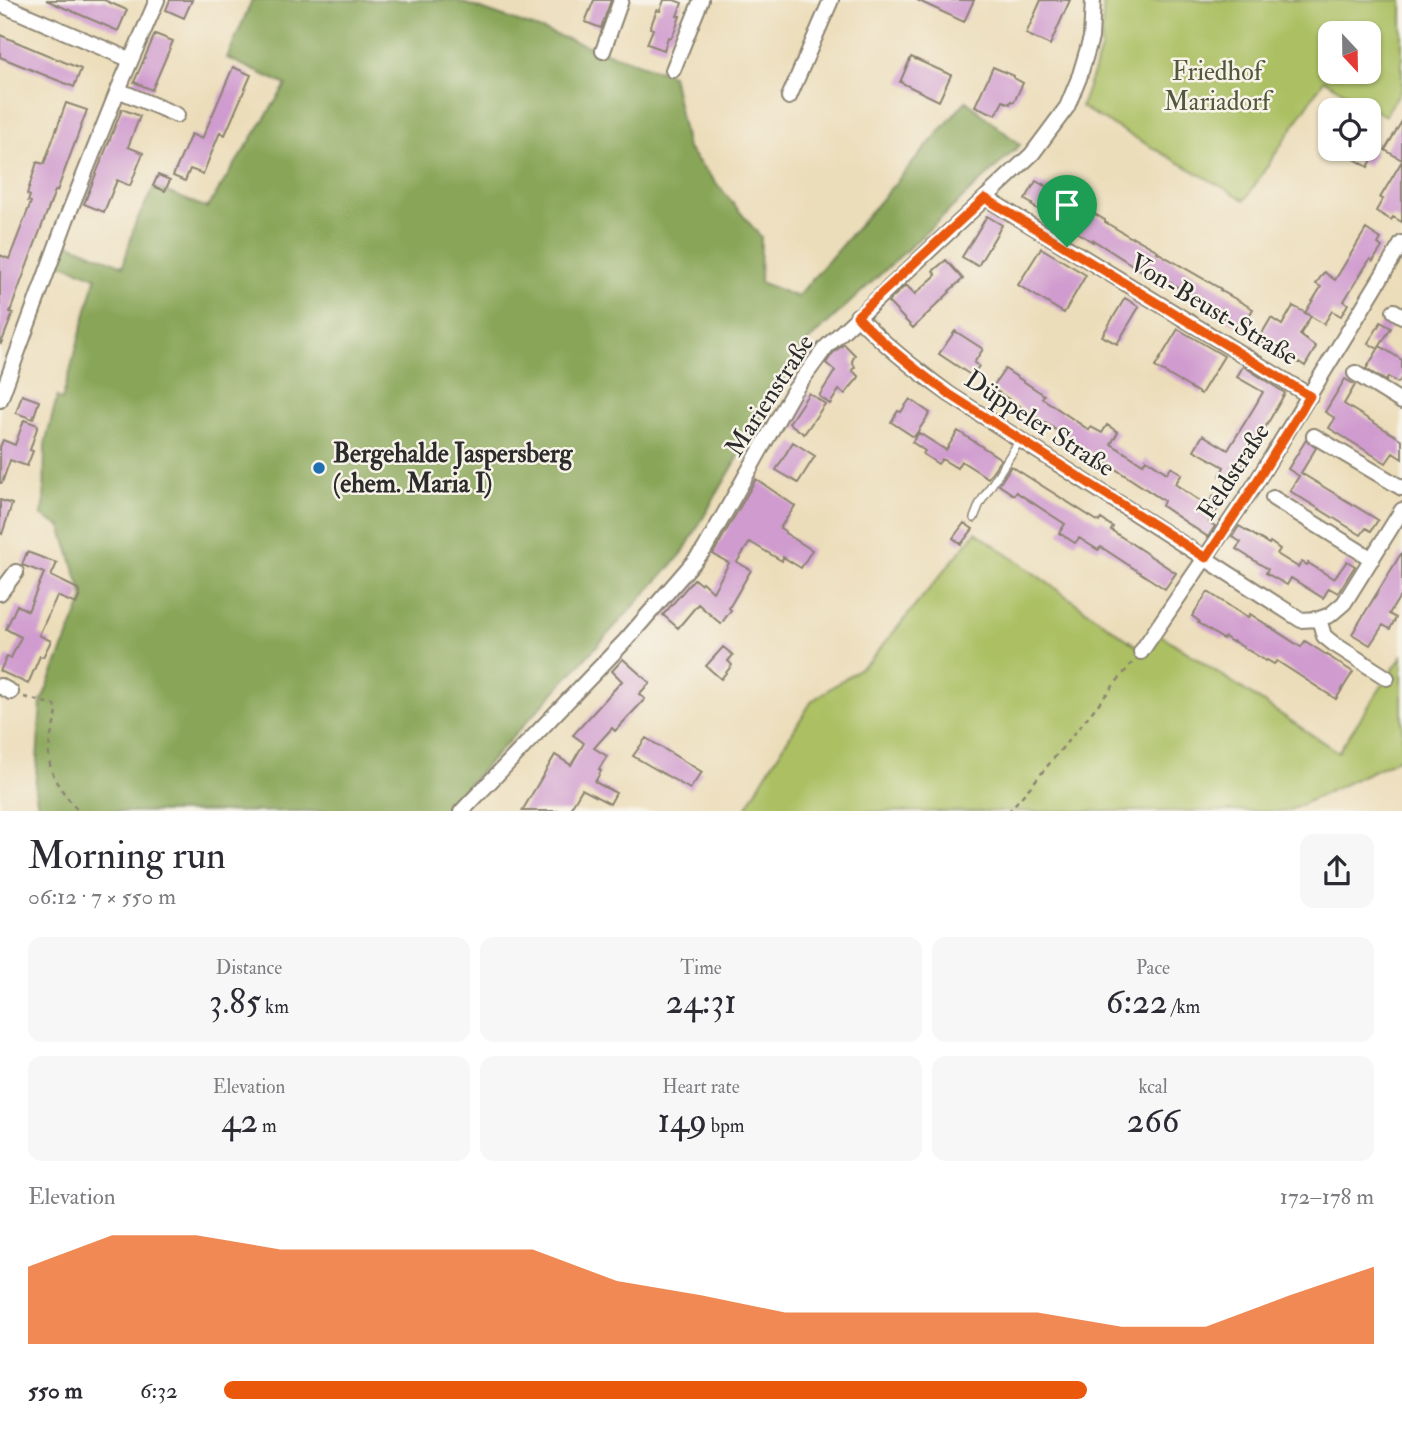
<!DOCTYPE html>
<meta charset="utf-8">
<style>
body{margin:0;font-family:"IM FELL Double Pica",serif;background:#f7f7f7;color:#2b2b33;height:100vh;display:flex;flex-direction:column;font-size:26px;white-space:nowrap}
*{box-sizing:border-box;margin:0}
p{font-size:23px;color:#7c7c81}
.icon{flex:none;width:38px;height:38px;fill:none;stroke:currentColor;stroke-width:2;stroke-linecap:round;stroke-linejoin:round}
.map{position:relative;height:811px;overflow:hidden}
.details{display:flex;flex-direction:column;background:#fff;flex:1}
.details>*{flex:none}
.needle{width:46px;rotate:158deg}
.tools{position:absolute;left:1318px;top:21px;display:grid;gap:14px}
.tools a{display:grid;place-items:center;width:63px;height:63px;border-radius:14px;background:#fff;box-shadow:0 2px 5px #0004;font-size:35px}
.pin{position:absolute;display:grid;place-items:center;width:60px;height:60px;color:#fff;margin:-72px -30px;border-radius:50% 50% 50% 0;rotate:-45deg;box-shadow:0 0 7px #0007}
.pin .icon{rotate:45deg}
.round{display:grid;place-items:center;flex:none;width:74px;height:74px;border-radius:14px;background:#f7f7f7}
.headline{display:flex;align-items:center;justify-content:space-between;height:119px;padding:0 28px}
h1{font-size:38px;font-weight:600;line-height:52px}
.figures{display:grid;grid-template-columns:repeat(3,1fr);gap:10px;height:119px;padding:7px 28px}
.figures div{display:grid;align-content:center;border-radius:14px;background:#f7f7f7;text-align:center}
.figures b{font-size:35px;font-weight:600}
.figures small{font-size:19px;font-weight:400}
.figures p{font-size:19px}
.chart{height:196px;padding:14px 28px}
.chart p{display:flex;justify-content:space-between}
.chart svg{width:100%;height:126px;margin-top:7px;fill:#ea580c;opacity:.7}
ul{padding:0 28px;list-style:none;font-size:23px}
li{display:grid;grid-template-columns:112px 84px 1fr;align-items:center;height:52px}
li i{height:18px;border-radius:9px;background:#ea580c}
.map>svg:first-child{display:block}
.green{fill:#acc063;stroke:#6c7647;stroke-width:2;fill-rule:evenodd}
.forest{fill:#89a659;stroke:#5a6842;stroke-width:2}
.building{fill:#d09bcf}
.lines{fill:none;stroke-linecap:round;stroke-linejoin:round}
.service-casing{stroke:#8c8472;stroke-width:10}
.minor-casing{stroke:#8c8472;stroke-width:18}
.path{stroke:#8c8472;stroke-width:2.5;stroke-dasharray:5 5;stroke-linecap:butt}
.service{stroke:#fff;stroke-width:7}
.minor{stroke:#fff;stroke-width:14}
.route-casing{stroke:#fff;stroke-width:14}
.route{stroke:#ea580c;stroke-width:9}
.poi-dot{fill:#1f6fb2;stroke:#f7f3e8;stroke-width:2.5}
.labels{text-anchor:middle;stroke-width:5;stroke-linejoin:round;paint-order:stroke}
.park-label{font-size:26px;fill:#52583c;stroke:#f7f3e8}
.street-label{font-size:26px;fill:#2b2b2b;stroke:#f7f3e8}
.poi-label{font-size:26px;font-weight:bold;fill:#2b2b2b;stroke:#f7f3e8;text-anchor:start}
</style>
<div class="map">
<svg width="1402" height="812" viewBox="0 0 1402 812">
<rect width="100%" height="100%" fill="#f7f3e8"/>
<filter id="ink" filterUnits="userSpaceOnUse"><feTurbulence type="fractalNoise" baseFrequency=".0143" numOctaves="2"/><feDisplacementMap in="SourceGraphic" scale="14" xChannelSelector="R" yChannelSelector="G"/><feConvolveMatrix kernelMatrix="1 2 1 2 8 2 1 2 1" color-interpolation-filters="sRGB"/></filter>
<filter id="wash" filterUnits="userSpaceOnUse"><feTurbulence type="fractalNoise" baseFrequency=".00686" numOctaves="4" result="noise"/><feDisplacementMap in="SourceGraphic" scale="28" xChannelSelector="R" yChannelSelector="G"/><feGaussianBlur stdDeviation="1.57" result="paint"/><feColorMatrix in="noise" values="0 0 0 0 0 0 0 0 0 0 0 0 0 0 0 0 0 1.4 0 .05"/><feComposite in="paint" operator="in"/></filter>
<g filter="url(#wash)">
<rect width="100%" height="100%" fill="#ecddba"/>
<path class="green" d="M1104 0H1402V88L1385 116 1324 80 1245 200 1081 107 1101 50ZM1368 33V72H1330V33Z
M976 532 1145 652 1158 633 1338 752 1402 656V757L1288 811 744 812 764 777 812 701 870 661Z"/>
<path class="forest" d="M252 0H455L672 75 687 148 761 237 760 282 797 297 966 101 1020 145 803 346 682 554 444 811 39 812 35 790 41 702 84 598 61 527 41 515 44 507 45 445 57 397 62 400 96 277 60 263 68 243 123 266 135 224 154 187 207 208 286 85 227 58Z"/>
<g id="blocks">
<path class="building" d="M46 0H104L127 10 118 31Z
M170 0H192L184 18 166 10Z
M594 0H611L601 28 585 22Z
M664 0H674L682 3 677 16H680L675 30 671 38 668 37 664 50 647 44 653 29 650 28 657 10 660 11Z
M917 0H974L964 22Z
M1041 0H1070L1050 45 1026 34Z
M155 34 173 41 152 90 134 82Z
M0 35 81 69 74 87 0 57Z
M911 57 951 75 939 101 900 82Z
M233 67 251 75 225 135 220 132 203 174 190 169 185 181 173 176 191 134 202 139Z
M993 67 1014 76V78L1023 83 1014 102 1011 101 1010 104 1003 101 996 115 975 106Z
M66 103 87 110 57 191H55L29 260 10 312 13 313 1 344 0 343V255L9 259 31 202 28 201 30 196 27 194 37 162 44 164Z
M122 109 140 116 128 147 143 153 130 186 117 180 104 212 84 204Z
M1402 121V160L1385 150Z
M1358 149H1368L1376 153 1368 167 1353 158Z
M1402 161V222L1393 217 1391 220 1376 211 1383 199 1380 198Z
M158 175 170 180 165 191 153 186Z
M1036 181 1043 185V184L1105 220V222L1132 238 1133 237 1158 251 1157 252 1221 289 1220 290 1253 309 1242 328 1184 296V294L1178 291 1179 288 1154 273 1152 275 1146 271 1145 273 1093 240V242L1031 205 1032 204 1025 200Z
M987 216 1002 225 978 266 962 257Z
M1366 229 1381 239 1378 244 1382 247 1373 261 1370 259 1344 301 1348 304 1341 316 1332 311 1324 324 1305 313 1321 287 1316 284 1324 272 1335 280Z
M1041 248 1086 275 1064 313 1018 285Z
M946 260 963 279 949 291 950 292 913 328 888 302 906 285 915 294 936 275 933 271Z
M1125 298 1139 307 1117 344 1102 336Z
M1293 306 1311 316 1300 335 1316 347 1305 366 1299 362 1298 363 1258 340 1271 318 1282 325Z
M1381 322 1391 328 1378 349 1368 343Z
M1178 329 1224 356 1201 394 1155 367Z
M955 331 983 349 974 363 979 366 972 376 939 354Z
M844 344 855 355 852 361 855 367 852 370 859 377 845 394 839 390 830 404 819 396 835 371 826 363 833 353Z
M1380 346 1402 360V377L1398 383 1388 377 1386 381 1366 369Z
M1243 366 1285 393 1249 456 1231 482 1220 476 1224 467 1194 450 1203 435 1228 450 1255 406 1263 392 1237 377Z
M1005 369 1044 395 1042 398 1089 430 1091 427 1102 433 1107 425 1118 432 1111 444 1143 464 1146 459 1167 473 1171 467 1182 474 1175 484 1194 497 1207 505 1214 495 1223 501 1209 522 1215 526 1208 537 1162 506 1164 501 992 388Z
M1345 379 1355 385 1344 404 1402 440V459L1393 453 1386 463 1329 428 1335 418 1325 412Z
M809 393 825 404 804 434 789 423Z
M22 395 39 401 33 419 16 413Z
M910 399 930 413 914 437 891 422 898 411 901 412Z
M24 420 38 425 30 450 33 451 27 466 10 460 2 483H0V447L3 440 15 445Z
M958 431 1001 459 988 478 961 461 957 468 942 459 938 464 923 454 925 451 912 442 919 433 946 450Z
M1306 440 1316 448 1301 473 1378 520 1371 531 1366 528 1361 535 1290 491 1299 476 1288 469Z
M793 442 815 456 798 483 776 470Z
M1011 466 1099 522 1101 519 1113 527 1111 530 1176 573 1165 589 1101 547 1098 550 1079 538 1075 543 1059 533 1065 524 1016 492 1014 495 999 485Z
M756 479 795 506 780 528 785 531V533L812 550 801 568 783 557 782 561 750 542 737 562 751 570 729 608 731 610 721 624 698 604 678 628 663 615 694 579 700 584 702 582 713 592 729 563 713 554Z
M0 500 12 504 2 534 0 533Z
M964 523 973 529 961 544 953 538Z
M1239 526 1269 544 1270 542 1280 549 1277 554 1298 567 1302 562 1307 565 1308 563 1334 579 1347 561 1355 566 1338 593 1329 588 1323 598 1291 578 1287 585 1266 573 1268 569 1236 549 1241 542 1232 537Z
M27 552 57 563 51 576 78 589 80 595 76 604 57 596 39 635 51 641 43 657 40 656 28 684 0 671 7 656 11 658 21 637 6 629 17 605 28 611 44 573 22 565Z
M1402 552V593L1389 614 1396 618 1390 629 1383 625 1370 645 1352 634Z
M1208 592 1248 618 1250 614 1301 647 1305 641 1353 672 1336 699 1277 661 1274 664 1267 660 1266 661 1233 641 1232 642 1225 637 1223 639 1198 623 1199 621 1192 616Z
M723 647 733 655 728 661 732 665 721 679 706 666Z
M623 659 650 683 639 694 645 699 615 731 612 728 594 748 607 756 599 769 601 771 595 782 616 793 610 804 582 789 569 811H522L555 755 571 765 584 743 573 735 622 681 612 671Z
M646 738 702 772 690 789 633 756Z"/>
</g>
</g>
<g filter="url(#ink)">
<use href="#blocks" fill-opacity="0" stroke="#8c8472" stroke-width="2"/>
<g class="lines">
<defs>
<path id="service" d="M974 518 980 503 1020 440"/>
<path id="minor" d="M0 4 131 60
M603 51 621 0
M673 70 701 0
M118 90 177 115
M789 97 831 0
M986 198 1310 396
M1394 311 1402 316
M857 316C885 346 916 370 949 394L1301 620 1319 619 1330 615 1344 603 1402 510
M1355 373 1402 402
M0 400 66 220 118 90 157 0
M1314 436 1402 488
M1273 498 1372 559
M0 593 16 572
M1319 619 1324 636 1334 644 1387 678
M1141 652 1254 486 1402 243
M0 686 11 692
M461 812 626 640 704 550 793 392 826 347 1032 154 1067 107 1079 78 1091 38 1093 0"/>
</defs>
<use href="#service" class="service-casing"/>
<use href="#minor" class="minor-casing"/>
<path class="path" d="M24 697 55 705 57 712C54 726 48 742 49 757 50 778 66 796 79 812
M1008 812 1031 786 1132 663"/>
<use href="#service" class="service"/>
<use href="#minor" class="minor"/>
</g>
</g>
<g class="lines" filter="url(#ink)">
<defs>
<path id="route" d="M985 198 1310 396 1254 486 1206 558 949 394C916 370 885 346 857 316Z"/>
</defs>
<use href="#route" class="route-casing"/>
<use href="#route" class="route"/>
</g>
<circle class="poi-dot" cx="319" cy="468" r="7"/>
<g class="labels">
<g class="park-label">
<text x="1217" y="80">Friedhof<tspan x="1217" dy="30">Mariadorf</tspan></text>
</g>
<g class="street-label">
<text transform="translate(1214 309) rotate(31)" y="9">Von-Beust-Straße</text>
<text transform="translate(769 395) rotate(-57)" y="9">Marienstraße</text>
<text transform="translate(1040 423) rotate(33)" y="9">Düppeler Straße</text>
<text transform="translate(1233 471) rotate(-57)" y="9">Feldstraße</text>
</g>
<g class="poi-label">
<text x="333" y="462">Bergehalde Jaspersberg<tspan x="333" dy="30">(ehem. Maria I)</tspan></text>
</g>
</g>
</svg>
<div class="tools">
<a><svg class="needle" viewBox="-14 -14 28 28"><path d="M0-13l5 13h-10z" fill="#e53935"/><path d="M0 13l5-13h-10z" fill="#7c7c81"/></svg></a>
<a><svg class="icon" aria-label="locate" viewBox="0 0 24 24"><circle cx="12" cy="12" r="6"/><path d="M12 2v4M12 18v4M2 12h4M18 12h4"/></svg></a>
</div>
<div class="pin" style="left:1067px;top:247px;background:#1e9e55"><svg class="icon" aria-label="arrive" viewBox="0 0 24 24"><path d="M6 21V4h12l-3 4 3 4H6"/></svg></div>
</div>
<section class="details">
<div class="headline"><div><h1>Morning run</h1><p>06:12 · 7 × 550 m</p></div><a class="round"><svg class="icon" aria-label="share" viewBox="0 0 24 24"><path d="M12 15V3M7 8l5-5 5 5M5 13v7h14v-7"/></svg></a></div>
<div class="figures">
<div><p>Distance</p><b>3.85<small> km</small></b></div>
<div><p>Time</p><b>24:31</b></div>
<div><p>Pace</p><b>6:22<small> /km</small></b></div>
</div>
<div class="figures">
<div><p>Elevation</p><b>42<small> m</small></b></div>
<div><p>Heart rate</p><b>149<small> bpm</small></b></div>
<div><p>kcal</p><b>266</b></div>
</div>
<div class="chart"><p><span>Elevation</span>172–178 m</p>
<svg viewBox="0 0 160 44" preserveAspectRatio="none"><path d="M0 44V17L10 6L20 6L30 11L40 11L50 11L60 11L70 22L80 27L90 33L100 33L110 33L120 33L130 38L140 38L150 27L160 17V44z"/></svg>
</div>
<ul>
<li><b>550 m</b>6:32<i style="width:75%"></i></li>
</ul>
</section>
